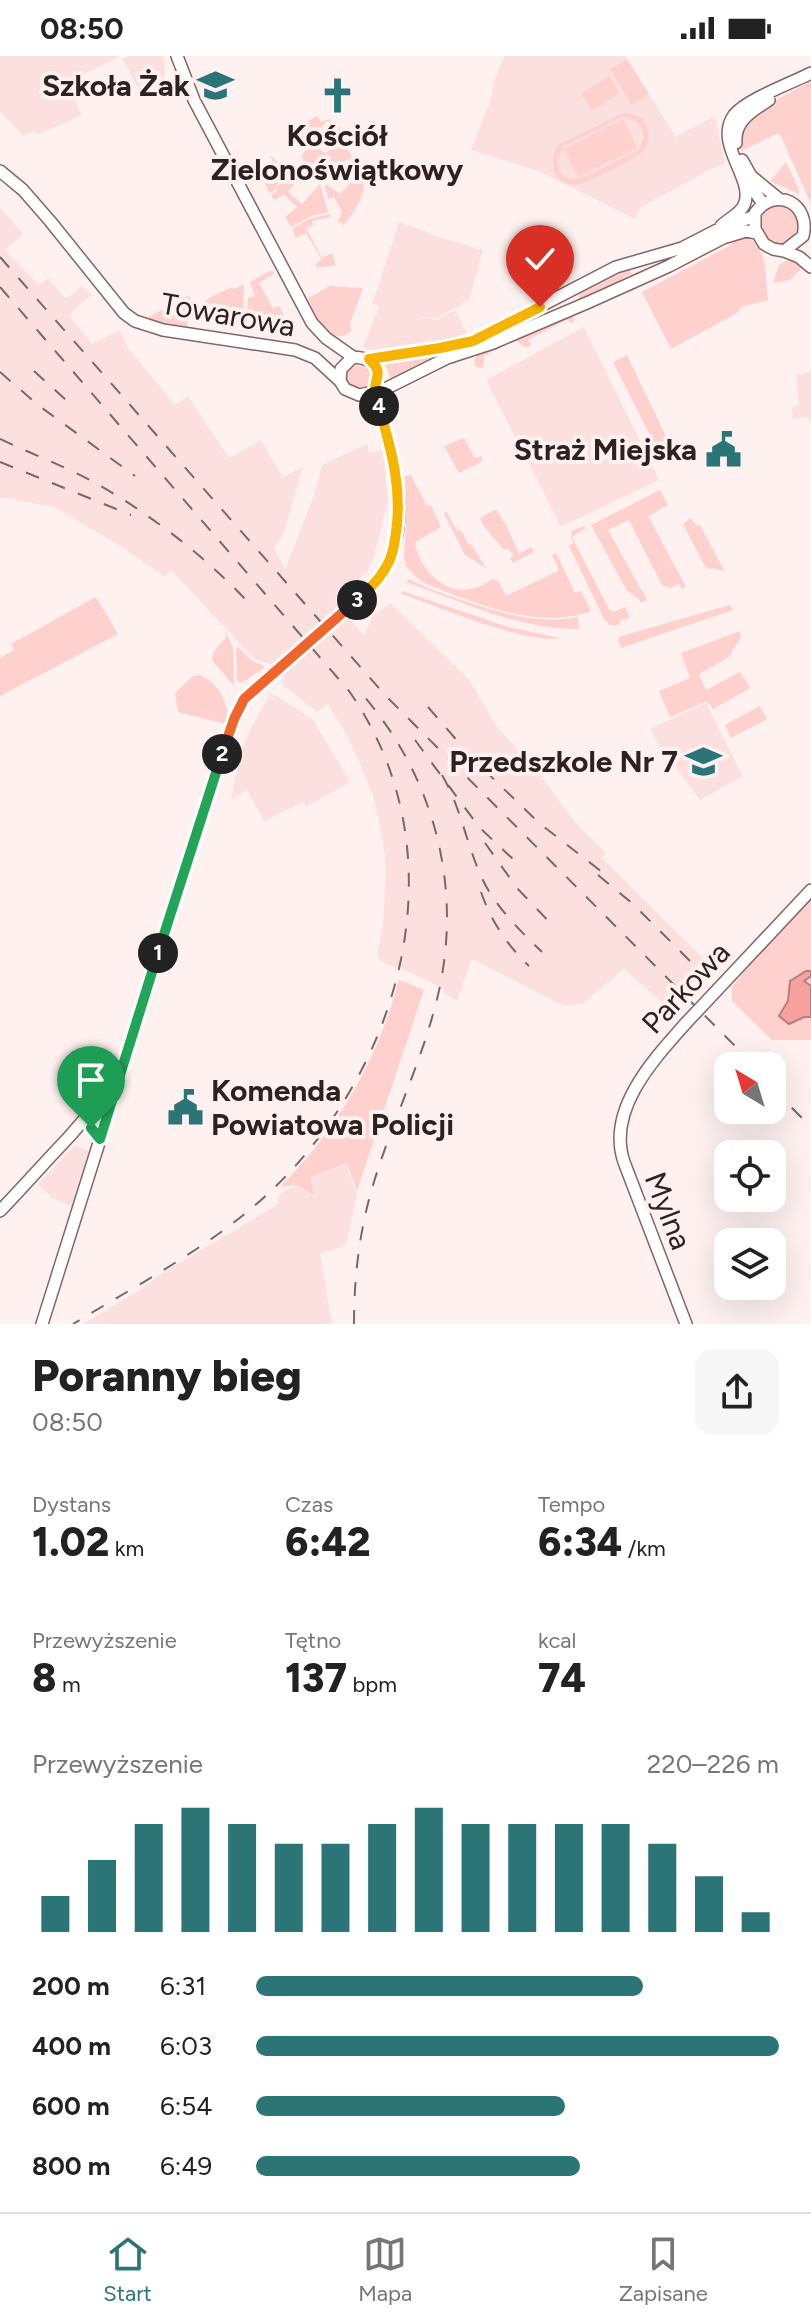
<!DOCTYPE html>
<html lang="pl">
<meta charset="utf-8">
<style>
body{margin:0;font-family:Figtree,sans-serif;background:#f6f6f6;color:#222;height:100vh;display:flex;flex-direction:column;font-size:30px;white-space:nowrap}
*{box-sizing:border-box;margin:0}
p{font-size:26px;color:#767676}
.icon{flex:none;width:44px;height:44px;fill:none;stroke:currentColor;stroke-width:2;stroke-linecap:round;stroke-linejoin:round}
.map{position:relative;height:1268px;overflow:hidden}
.drawer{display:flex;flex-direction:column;background:#fff;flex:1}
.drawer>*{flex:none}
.needle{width:52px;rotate:322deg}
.fabs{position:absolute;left:714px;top:996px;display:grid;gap:16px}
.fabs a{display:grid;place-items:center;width:72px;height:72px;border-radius:16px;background:#fff;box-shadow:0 8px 32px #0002;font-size:40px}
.pin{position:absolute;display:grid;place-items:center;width:68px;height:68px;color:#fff;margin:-82px -34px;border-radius:50% 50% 50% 0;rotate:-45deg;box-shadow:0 0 8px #0007}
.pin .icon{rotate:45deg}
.km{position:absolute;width:40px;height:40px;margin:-20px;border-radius:50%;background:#222;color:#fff;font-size:22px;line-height:40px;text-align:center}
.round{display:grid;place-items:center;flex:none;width:84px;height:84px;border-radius:16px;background:#f6f6f6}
.summary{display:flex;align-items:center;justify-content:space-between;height:136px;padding:0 32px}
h1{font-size:44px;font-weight:800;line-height:60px}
.metrics{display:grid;grid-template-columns:repeat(3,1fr);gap:12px;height:136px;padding:8px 32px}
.metrics div{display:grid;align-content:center}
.metrics b{font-size:40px;font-weight:800}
.metrics small{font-size:22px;font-weight:400}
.metrics p{font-size:22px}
.chart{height:224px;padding:16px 32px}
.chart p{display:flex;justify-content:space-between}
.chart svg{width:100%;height:144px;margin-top:8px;stroke:#2b7576;stroke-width:6}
ul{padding:0 32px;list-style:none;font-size:26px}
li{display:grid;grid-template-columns:128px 96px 1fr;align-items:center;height:60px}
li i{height:20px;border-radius:10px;background:#2b7576}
.status{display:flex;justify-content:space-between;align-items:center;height:56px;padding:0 40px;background:#fff;direction:ltr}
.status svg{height:22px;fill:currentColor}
.tabs{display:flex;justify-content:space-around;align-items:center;height:112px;border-top:2px solid #e0e0e0;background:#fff;font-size:22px;color:#767676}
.tabs a{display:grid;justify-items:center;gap:4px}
.tabs .active{color:#2b7576}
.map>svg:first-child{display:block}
.built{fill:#fbe0df}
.green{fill:#ffd1ce;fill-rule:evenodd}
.water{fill:#f7a29f;stroke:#bb7c79;stroke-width:2}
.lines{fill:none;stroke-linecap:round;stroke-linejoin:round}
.secondary-casing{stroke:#836664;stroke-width:14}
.secondary{stroke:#fff;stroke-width:11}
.rail{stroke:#766968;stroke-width:2;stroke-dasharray:14 14;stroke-linecap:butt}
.secondary-bridge-casing{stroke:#836664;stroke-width:14;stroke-linecap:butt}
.secondary-bridge{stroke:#fff;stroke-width:11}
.split-1-casing{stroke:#fff;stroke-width:16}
.split-2-casing{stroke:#fff;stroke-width:16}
.split-3-casing{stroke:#fff;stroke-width:16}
.split-4-casing{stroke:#fff;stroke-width:16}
.split-5-casing{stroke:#fff;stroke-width:16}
.split-1{stroke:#22a559;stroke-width:10}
.split-2{stroke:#22a559;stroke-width:10}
.split-3{stroke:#f0652b;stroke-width:10}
.split-4{stroke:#f5b400;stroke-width:10}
.split-5{stroke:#f5b400;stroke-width:10}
.labels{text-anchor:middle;stroke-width:8;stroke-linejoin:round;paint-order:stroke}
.poi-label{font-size:30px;font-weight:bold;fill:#2e2221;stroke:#fff1f0;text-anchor:end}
.street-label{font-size:30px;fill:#2e2221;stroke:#fff1f0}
</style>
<div class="status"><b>08:50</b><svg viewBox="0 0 49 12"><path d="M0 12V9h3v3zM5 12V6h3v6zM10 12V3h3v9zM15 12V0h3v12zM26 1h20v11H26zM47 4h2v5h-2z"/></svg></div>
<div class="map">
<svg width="811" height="1268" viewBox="0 0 811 1268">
<rect width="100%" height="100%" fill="#fff1f0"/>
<path class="built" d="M0 0H120L66 27 82 59 37 79 34 75 23 80 0 55Z
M129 0H164L165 27 142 39 122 3Z
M504 0H625L676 81 715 60 725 108 709 114 641 151 635 163 541 116 471 94 491 43 493 29Z
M0 151 23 178 5 194 39 229 48 222 64 241 68 242 82 230 92 238 69 259 92 288 120 274 128 292 175 349 188 340 229 402 261 384 283 421 303 411 283 479 274 491 285 514 313 442 322 409 367 388 369 397 383 394 388 444 374 501 367 516 334 544 364 580 372 561 390 547 469 623 496 670 544 721 542 722 576 767 606 797 602 802 709 908 664 948 624 913 582 948 564 950 472 903 457 945 444 937V933L403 913 381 906 377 899 383 869 386 809 381 775 373 739 364 717 349 683 328 648 317 656 283 629 284 622 270 608 256 604 244 592 171 514 165 521 122 491 54 451 0 441Z
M399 166 426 175 431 179 483 194 469 244 437 262 417 261 437 264 455 254 468 280 375 296 363 291 379 251 372 248Z
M584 271 659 424 561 471 486 324Z
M811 315V368L808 361 793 363 792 351 799 349 796 319Z
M270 638 277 640 313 664 350 726 306 751 303 746 264 765 247 734 231 744 240 698 251 672Z
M706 647 743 720 700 744 660 691 650 673Z
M75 1089 90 1095 72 1151 52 1142 38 1128Z
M347 1108 357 1139 346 1189 320 1198 332 1268H83L138 1235 164 1216 277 1149 280 1137 296 1130 315 1141 312 1121Z"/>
<path class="green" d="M627 3 649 38 632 49 610 13Z
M609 20 620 37 592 55 581 38Z
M811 25V148L780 78H777L741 95 739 88V73L763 51Z
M623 57C634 57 644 61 648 73 650 81 648 91 642 96 635 103 588 126 579 128 555 133 547 106 558 89ZM627 61C644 66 648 80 638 94 626 100 614 106 602 112 585 120 559 135 557 103L564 90 620 62Z
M317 60 321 66 329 63 348 77 352 74 355 79 351 81V86L346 89 352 102 344 105 325 126 319 122 322 117 314 110 309 113 304 109 302 99 311 86 326 98 342 77 327 65 303 91 286 77Z
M623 63 637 92 578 121 564 93Z
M269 98 289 117 301 111 305 115 295 125 285 115 284 117 294 128 288 136 302 148 320 128 328 156 311 160 291 171 285 161 297 151 284 139 274 144 271 139 276 136 280 126 275 134 270 137 262 123 277 113Z
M353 103 355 106 361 103C369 132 362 146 344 169L338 165 342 156 334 141 328 143 325 130 326 128 340 138 359 117 347 106Z
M786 106 799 134V138L770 125Z
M778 148C795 151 796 162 800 175L782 189 769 185 758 166 764 154Z
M330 158 331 161 312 165 313 169 306 172 322 202 332 197 336 209 317 212 316 208 322 204 306 177 296 182 292 173 309 163Z
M741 180C769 184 765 222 768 244L741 251 737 257 671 293 642 236 727 191Z
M789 203 805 209 790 224 773 227 779 209Z
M629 210 632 218 578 245 579 238 583 233Z
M272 214 275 217 259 227 273 252 279 250 285 262 247 258 248 242 255 240 250 226Z
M244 228 243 257 201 251C206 240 222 236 232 231L234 233Z
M330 230 363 232 350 267 351 275C335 290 323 271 312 259L314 256 308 242Z
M188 240 191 242 187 271 149 264V261Z
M569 259 573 260 574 266 572 267 567 264 528 284 531 288 530 291H525L515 284 484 300 483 312 476 311C473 306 475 301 479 297Z
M450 295 392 326 384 305Z
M627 299 673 395 661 401 613 306Z
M346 322a13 13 0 1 1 26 0a13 13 0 1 1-26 0Z
M464 382 475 402 481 400 482 403 481 406 459 417 444 390Z
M411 419 427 450 431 449 441 471 415 486C419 513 445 541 475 532 481 530 487 526 493 523L499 526 506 540 558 515V511L552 499 556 497 575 537 581 535 591 555C537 575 476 547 426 528L416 521 406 510 404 500 406 469 405 420Z
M660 434 668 449 648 460 686 531 682 533 679 528 670 532 662 529 629 464 608 474 647 544 641 547 638 542 627 535 591 469Z
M496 453 507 471 519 498 531 491 534 496 513 507 510 502 513 499 508 492 504 494 483 469 480 462Z
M446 455 457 475 461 474 468 488H471L486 512 465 499 444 458Z
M691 462 697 470 700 469 725 516 714 512 708 513 703 507 683 468Z
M584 470 586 472 572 481 609 553 613 556 625 551 630 562 620 565 619 569H610L604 563 569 490 573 487 571 481 572 475Z
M409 523C426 532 444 538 461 544 500 557 537 569 578 561L579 573C519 574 461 545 406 526Z
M402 535 508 571 560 582C529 589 436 550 402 538Z
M96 541 118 578 0 640V602L14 594 11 588Z
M730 549 733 554 621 592 618 584 621 580Z
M225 575 233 591 234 630 212 604 214 595 226 582Z
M740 575 741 581 731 597V600L699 618 706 634 740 616 750 632 713 653 707 645 670 661 659 635 690 622 681 597Z
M238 591 251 604 264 610V612L241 627 237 624 236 592Z
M200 619C219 627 230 649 226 668L178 656 175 637 193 620Z
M760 650 767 663 731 682 725 669Z
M811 837V984H772L732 945V931L773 879Z
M399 924 424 934 357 1135 347 1107 311 1121 314 1140 297 1129 280 1131C338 1073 378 1003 399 924Z"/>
<path class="water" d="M806 915H811V920L804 925 811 930V961H804L789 968 779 960 788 945 790 925Z"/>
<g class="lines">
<defs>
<path id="secondary" d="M177 0 194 44 312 267 326 282 353 301
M736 87C734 65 752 55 769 44
M742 104 751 120 779 143
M0 115 23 134 50 165 124 257 135 265 163 274 295 294 315 302 340 325
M745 121 763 148
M721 170C728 163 740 158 744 149 756 124 713 88 734 59 747 43 792 27 811 17
M784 195 803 180C811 148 776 129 755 157V173L764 188 773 193 784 195 799 201 811 211
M369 303 440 292 473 285 616 211 682 192 721 172 755 160
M374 334C382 314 376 302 353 301L341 313 340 325 345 333 359 339 383 334 447 302 493 287 589 246 669 210 723 182 746 175 757 177
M336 562C350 551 365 539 377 525 419 473 390 390 374 334
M718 933 811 834
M686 967C654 1003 606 1054 624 1106L686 1268
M0 1155C23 1131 45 1106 68 1082 83 1066 93 1049 113 1040
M42 1268 202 759 233 667 244 643 290 602"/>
</defs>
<use href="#secondary" class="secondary-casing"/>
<use href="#secondary" class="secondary"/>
<path class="rail" d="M0 201 385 639 755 1010
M0 231 349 635C460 793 406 1004 274 1132 216 1188 142 1226 73 1268
M34 315 66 344
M0 316 38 349 135 420
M0 383C30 397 61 409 90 424 145 454 205 500 247 545
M0 406 131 459
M428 651 473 703 539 767 611 823
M415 684 479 771 515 805
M442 719C460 750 466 785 480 818 493 848 518 873 542 896
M485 787 517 832 555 872
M598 819 633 848 698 913
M481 836C491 865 507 889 529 910
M772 1032 811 1071
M354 1268C354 1223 359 1179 371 1136 390 1069 422 1007 438 939 463 832 435 722 362 638"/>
<defs>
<path id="secondary-bridge" d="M290 602 336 562
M686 967 718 933"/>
</defs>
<use href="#secondary-bridge" class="secondary-bridge-casing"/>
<use href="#secondary-bridge" class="secondary-bridge"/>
</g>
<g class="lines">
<defs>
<path id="split-1" d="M91 1072 100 1083 158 897"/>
<path id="split-2" d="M158 897 222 698"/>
<path id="split-3" d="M222 698 234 663 244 643 357 544"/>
<path id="split-4" d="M357 544C368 534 379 524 386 511 394 498 395 483 397 468 401 424 390 392 379 350"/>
<path id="split-5" d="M379 350C377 345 375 341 375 336 374 320 385 318 369 303L440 292 473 285 540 251"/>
</defs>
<use href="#split-1" class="split-1-casing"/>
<use href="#split-2" class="split-2-casing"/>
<use href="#split-3" class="split-3-casing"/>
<use href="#split-4" class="split-4-casing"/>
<use href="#split-5" class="split-5-casing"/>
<use href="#split-1" class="split-1"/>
<use href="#split-2" class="split-2"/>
<use href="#split-3" class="split-3"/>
<use href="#split-4" class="split-4"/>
<use href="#split-5" class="split-5"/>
</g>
<defs>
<symbol id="school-bare" viewBox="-9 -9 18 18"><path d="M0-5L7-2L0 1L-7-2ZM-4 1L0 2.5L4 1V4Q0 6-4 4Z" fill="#2b7576" stroke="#fff1f0" stroke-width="2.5" paint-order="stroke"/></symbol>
<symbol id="church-bare" viewBox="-9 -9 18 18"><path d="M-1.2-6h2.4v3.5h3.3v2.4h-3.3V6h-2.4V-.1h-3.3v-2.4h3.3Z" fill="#2b7576" stroke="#fff1f0" stroke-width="2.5" paint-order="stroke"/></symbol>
<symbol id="civic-bare" viewBox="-9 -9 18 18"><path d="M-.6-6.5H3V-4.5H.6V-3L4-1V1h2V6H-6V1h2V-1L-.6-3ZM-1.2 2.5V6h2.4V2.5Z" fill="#2b7576" stroke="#fff1f0" stroke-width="2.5" paint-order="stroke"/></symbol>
</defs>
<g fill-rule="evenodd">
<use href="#school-bare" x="190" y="4" width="51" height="51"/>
<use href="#church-bare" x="312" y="14" width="51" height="51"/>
<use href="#civic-bare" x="698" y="368" width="51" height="51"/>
<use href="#school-bare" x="678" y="680" width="51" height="51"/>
<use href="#civic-bare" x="160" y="1026" width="51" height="51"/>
</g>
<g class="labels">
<g class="poi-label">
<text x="190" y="40">Szkoła Żak</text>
<text x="337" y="90" text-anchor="middle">Kościół<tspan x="337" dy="34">Zielonoświątkowy</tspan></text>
<text x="697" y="404">Straż Miejska</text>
<text x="678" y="716">Przedszkole Nr 7</text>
<text x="211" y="1045" text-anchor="start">Komenda<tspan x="211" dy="34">Powiatowa Policji</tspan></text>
</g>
<g class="street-label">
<text transform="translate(228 259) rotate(10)" y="10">Towarowa</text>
<text transform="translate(686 932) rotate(-47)" y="10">Parkowa</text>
<text transform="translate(668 1155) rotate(69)" y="10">Mylna</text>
</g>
</g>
</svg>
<div class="fabs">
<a><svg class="needle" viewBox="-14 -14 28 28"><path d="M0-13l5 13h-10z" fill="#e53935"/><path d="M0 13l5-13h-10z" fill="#767676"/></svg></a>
<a><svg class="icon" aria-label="locate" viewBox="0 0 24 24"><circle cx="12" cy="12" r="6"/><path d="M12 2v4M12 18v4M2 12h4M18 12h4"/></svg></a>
<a><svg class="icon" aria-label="layers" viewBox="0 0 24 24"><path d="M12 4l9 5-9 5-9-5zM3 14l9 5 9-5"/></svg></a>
</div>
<div class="pin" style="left:91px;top:1072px;background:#1e9e55"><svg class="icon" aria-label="arrive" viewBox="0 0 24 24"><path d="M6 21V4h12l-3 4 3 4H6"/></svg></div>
<div class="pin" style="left:540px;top:251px;background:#d93025"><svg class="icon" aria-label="check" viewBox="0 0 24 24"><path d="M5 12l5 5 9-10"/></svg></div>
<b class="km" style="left:158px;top:897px">1</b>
<b class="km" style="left:222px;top:698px">2</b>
<b class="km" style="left:357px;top:544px">3</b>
<b class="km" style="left:379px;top:350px">4</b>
</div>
<section class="drawer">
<div class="summary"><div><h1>Poranny bieg</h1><p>08:50</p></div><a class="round"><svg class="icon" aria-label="share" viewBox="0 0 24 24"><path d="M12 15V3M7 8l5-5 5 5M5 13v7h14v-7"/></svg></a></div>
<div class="metrics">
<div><p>Dystans</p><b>1.02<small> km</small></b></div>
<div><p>Czas</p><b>6:42</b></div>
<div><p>Tempo</p><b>6:34<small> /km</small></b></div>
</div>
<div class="metrics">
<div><p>Przewyższenie</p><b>8<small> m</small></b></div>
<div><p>Tętno</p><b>137<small> bpm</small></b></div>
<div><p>kcal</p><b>74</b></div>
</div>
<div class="chart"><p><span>Przewyższenie</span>220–226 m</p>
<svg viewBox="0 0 160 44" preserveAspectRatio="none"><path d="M5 44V33M15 44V22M25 44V11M35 44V6M45 44V11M55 44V17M65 44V17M75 44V11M85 44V6M95 44V11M105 44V11M115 44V11M125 44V11M135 44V17M145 44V27M155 44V38"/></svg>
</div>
<ul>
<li><b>200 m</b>6:31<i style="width:74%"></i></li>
<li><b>400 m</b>6:03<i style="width:100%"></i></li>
<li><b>600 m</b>6:54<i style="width:59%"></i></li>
<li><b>800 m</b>6:49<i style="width:62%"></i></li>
</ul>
</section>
<nav class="tabs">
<a class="active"><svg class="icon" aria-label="home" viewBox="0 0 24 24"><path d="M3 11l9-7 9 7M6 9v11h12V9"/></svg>Start</a>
<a><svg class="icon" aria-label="map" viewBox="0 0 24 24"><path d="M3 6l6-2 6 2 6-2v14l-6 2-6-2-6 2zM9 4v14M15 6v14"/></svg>Mapa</a>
<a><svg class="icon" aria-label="saved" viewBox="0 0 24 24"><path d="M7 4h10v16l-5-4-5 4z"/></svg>Zapisane</a>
</nav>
